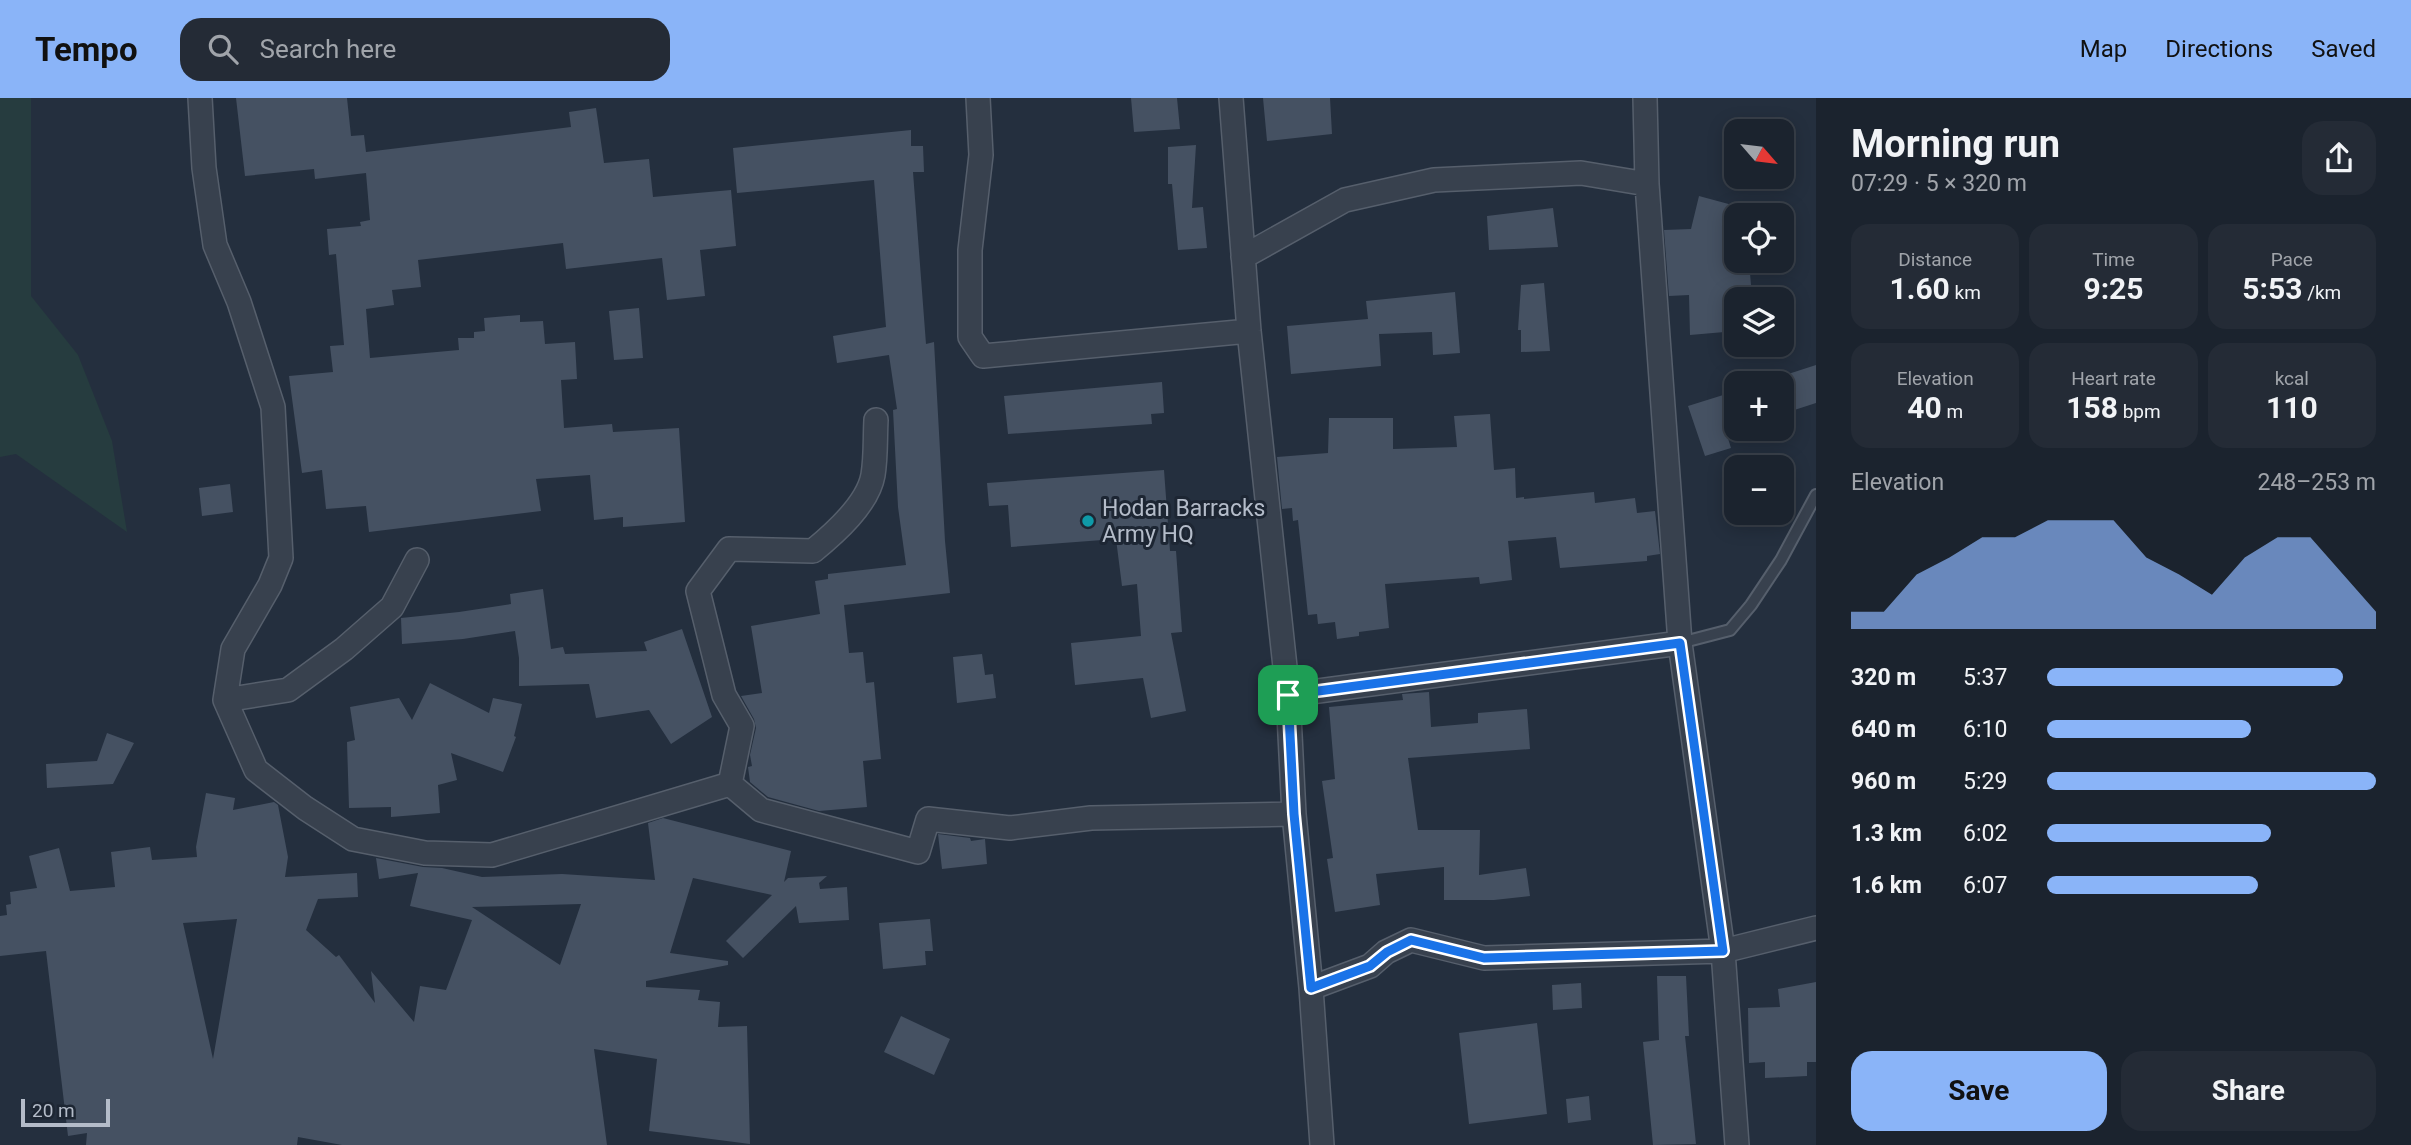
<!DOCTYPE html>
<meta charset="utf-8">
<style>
body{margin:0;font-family:Roboto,sans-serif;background:#242b36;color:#f1f3f6;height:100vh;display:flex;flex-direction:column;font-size:26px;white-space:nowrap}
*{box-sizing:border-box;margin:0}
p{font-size:23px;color:#a0a4aa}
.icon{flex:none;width:38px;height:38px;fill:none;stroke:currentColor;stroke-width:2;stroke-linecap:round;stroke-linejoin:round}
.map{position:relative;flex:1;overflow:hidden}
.details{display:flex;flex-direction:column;background:#1b232e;width:595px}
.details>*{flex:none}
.needle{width:46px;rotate:118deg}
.fabs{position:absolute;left:1724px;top:21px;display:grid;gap:14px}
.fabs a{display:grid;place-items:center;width:70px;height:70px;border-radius:14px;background:#1b232e;box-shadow:0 4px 18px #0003,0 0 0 2px #39404a;font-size:35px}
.scale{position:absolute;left:21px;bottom:18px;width:89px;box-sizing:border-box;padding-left:7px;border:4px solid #b4bcc9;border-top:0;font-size:19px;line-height:24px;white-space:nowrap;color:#b4bcc9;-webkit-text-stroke:5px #1d2633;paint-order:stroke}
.pin{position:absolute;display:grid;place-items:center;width:60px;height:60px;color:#fff;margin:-30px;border-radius:14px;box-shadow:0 4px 10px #0006}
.round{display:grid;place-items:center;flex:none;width:74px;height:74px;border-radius:21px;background:#242b36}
.head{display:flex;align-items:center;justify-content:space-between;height:119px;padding:0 35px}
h1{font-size:38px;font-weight:700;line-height:52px}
.stats{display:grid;grid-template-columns:repeat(3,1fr);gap:10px;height:119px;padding:7px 35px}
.stats div{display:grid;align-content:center;border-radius:18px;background:#242b36;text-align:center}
.stats b{font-size:30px;font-weight:700}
.stats small{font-size:19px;font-weight:400}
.stats p{font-size:19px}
.chart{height:196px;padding:14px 35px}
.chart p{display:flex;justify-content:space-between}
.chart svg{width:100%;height:126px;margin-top:7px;fill:#8ab4f8;opacity:.7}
.button{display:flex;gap:14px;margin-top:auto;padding:14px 35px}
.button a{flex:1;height:80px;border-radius:21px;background:#8ab4f8;color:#111;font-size:28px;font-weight:700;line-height:80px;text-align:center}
.button a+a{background:#242b36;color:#f1f3f6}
ul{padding:0 35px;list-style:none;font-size:23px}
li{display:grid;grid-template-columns:112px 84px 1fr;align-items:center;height:52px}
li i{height:18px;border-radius:9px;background:#8ab4f8}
header{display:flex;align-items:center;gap:42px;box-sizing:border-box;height:98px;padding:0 35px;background:#8ab4f8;color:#111}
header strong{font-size:33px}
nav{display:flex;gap:38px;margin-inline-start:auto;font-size:24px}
.search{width:490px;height:63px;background:#242b36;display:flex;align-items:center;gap:18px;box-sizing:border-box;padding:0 24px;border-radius:21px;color:#a0a4aa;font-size:26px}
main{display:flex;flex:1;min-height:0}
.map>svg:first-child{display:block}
.green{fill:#263c3f}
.building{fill:#455162;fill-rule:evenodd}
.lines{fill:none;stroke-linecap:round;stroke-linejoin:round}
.lane-casing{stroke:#565f6c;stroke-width:14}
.street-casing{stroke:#565f6c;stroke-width:26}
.lane{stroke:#38414e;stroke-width:10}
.street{stroke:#38414e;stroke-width:23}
.route-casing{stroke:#fff;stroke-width:14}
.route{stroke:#1a73e8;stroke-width:9}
.culture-dot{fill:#0f9aa8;stroke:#1d2633;stroke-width:2.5}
.labels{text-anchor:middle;stroke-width:6;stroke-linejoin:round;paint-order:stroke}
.poi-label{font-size:23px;fill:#b4bcc9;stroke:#1d2633;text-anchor:start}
</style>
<header>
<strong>Tempo</strong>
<div class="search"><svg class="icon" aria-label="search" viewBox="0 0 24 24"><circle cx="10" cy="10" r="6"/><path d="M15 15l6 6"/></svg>Search here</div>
<nav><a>Map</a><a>Directions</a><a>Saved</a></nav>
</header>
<main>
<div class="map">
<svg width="1816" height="1047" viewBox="0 0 1816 1047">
<rect width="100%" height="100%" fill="#242f3e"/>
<path class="green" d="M0 0H31V198L78 257 112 343 127 434 16 356 0 359Z"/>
<path class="building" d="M236 0H347L351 38 364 37 366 54 571 29 569 14 596 10 604 65 649 61 653 99 731 92 736 148 700 152 705 198 667 202 662 160 566 171 563 145 418 162 421 189 392 192 394 207 366 211 370 260 459 252 458 240H474V234L485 233 484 220 520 217V224L543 223 545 246 575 244 577 281 561 282 564 330 612 326 613 334 679 330 685 424 623 429V419L594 422 590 377 536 381 541 413 369 434 366 408 326 411 322 372 302 375 289 278 333 274 330 248 344 247 336 156 329 157 327 131 361 128 360 124 370 122 366 75 315 81 314 71 245 78Z
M1131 0H1177L1180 31 1134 34Z
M1263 0H1330L1332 36 1267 43Z
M911 32V48H923L924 74H913L926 246 934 244 945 443 950 495 844 507 849 555 863 554 866 585 874 584 881 661 863 663 867 709 819 713 768 699 750 684 748 669 752 668 750 657 756 630 754 621 741 598 762 595 751 528 820 516 815 483 828 481V476L906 467 898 409 893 312 897 311 889 257 837 265 833 238 886 229 874 82 737 95 733 50Z
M1196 47 1192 110 1203 109 1207 150 1178 152 1172 86H1168V49Z
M1699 98 1736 108V163H1749L1751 187 1736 188V233L1690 237 1689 197 1669 198 1664 132 1691 131Z
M1553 110 1558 149 1489 152 1487 118Z
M1544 185 1550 253 1521 254V232H1518L1521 187Z
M1455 194 1460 255 1433 257 1432 234 1379 236 1381 268 1291 276 1287 228 1368 221 1366 203Z
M639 210 643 260 614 262 609 213Z
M1816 267V305L1782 316V278Z
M1162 284 1164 315 1151 316 1152 326 1008 336 1004 298Z
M1736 293V331L1726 334 1731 350 1705 358 1688 308Z
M1490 316 1494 372 1515 370 1516 400 1524 399V401L1594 394 1595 405 1635 400 1637 415 1655 413 1660 456 1647 458V463L1560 470 1556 439 1508 443 1512 482 1480 486 1479 479 1385 486 1389 530 1359 534V538L1337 541 1335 524 1318 526 1317 516 1308 517 1298 422 1293 423 1292 410 1282 411 1277 359 1328 355 1329 320H1393V351L1457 349 1454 318Z
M1164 372 1170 453H1176L1182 534 1171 535 1186 613 1151 620 1143 580 1075 587 1071 545 1141 538 1137 486 1122 488 1116 441 1011 449 1008 407 989 408 987 385Z
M230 386 233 414 202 418 199 390Z
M543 491 551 551 563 549 565 556 647 553 644 544 682 531 712 619 671 646 649 612 596 620 589 586 519 588V560L515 533 463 541 402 546 401 520 459 514 511 506 510 496Z
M982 556 985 577 993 576 996 600 957 605 953 559Z
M430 585 489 615 493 600 522 606 514 638 516 639 503 674 451 655 457 682 438 687 440 715 391 719V709L349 710 347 644 355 642 350 609 399 600 412 622Z
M1429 594 1431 629 1478 625V615L1527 611 1530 651 1408 660 1418 732H1480L1479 777 1526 770 1530 798 1494 802H1444V769L1376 776 1380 807 1335 814 1327 761 1333 760 1322 683 1335 681 1329 609 1403 602 1402 596Z
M107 635 134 645 113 686 47 690 46 666 97 663Z
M206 695 235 700 233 712 274 704 278 707 288 759 285 779 357 775 358 799 318 801 306 832 336 859 339 857 375 905 371 873 414 924 420 888 446 892 472 822 410 808 418 775 379 781 376 760 423 769 442 770 482 779 562 776 655 782 648 725 663 720 791 753 784 784 788 780 827 778 819 785 820 791 847 789 849 822 799 825 796 808 743 860 726 843 772 797 693 780 670 855 728 863V867L646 883V889L700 892 698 902 720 904 718 929 747 928 750 1046 649 1033 657 961 594 951 607 1047H342L298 1039 297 1047H86L87 1035 68 1038 46 853 0 858V818L7 817 6 807 11 806 10 794 37 790 29 758 59 750 70 793 115 789 111 754 150 749 152 762 197 759 196 749ZM581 806 560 867 472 809ZM237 821 213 961 183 825Z
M938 736 970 740 971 743 985 741 987 766 942 771Z
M930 821 933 853H925L926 867 883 871 879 825Z
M1657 878H1686L1689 938H1685L1696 1046 1653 1047 1643 944 1659 942Z
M1816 884V964H1807V978L1765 980V964L1749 965 1748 910 1780 909 1778 891Z
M1581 885 1582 910 1553 912 1552 887Z
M901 918 950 941 934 977 884 954Z
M1537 925 1547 1016 1469 1026 1459 935Z
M1589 998 1591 1022 1568 1025 1566 1001Z"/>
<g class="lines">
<defs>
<path id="lane" d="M1680 545 1730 532 1751 507 1781 462 1816 397"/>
<path id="street" d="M200 0 204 70 215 147 239 204 273 309 281 460 270 487 233 551 225 602 256 672 305 710 353 741 425 755 492 757 730 686 761 712 918 754 928 721 1010 730 1091 720 1294 716
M978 0 981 57 970 152V239L983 258 1249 233
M1231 0 1249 233 1288 597 1294 716 1311 890 1322 1047
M1645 0 1647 86 1680 545 1723 853 1737 1047
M1243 159 1345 102 1434 82 1581 75 1647 86
M1288 597 1680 545
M225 602 288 592 344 551 392 509 417 462
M730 686 742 628 724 597 698 493 729 451 813 453C835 435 868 406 873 377 876 359 875 340 876 322
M1311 890 1370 868 1386 854 1411 842 1484 860 1723 853 1816 830"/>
</defs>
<use href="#lane" class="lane-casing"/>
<use href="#street" class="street-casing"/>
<use href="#lane" class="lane"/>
<use href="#street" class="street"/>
</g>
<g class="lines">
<defs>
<path id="route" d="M1680 545 1723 853 1484 860 1411 842 1387 854 1370 868 1311 890 1294 716 1288 597Z"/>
</defs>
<use href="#route" class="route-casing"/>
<use href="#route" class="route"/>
</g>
<circle class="culture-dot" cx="1088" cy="423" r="7"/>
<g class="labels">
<g class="poi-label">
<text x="1102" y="418">Hodan Barracks<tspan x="1102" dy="26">Army HQ</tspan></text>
</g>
</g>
</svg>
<div class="fabs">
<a><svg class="needle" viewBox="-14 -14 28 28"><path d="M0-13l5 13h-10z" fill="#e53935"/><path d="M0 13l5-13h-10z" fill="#a0a4aa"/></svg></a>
<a><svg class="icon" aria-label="locate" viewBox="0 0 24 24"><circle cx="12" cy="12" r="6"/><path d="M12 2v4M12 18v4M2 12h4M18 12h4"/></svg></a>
<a><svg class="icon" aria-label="layers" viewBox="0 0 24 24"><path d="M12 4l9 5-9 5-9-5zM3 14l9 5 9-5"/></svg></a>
<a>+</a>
<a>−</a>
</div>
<div class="scale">20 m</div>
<div class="pin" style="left:1288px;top:597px;background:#1e9e55"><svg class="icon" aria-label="arrive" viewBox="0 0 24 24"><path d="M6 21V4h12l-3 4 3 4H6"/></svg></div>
</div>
<section class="details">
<div class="head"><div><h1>Morning run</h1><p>07:29 · 5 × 320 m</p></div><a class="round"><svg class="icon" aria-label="share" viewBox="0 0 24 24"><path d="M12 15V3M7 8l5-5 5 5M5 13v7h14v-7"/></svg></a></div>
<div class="stats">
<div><p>Distance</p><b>1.60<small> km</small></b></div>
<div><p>Time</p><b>9:25</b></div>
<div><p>Pace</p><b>5:53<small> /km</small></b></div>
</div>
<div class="stats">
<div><p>Elevation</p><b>40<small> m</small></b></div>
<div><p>Heart rate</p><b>158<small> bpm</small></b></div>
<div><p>kcal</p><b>110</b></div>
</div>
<div class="chart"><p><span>Elevation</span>248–253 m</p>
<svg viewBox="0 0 160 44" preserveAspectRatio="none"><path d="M0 44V38L10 38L20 25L30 19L40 12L50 12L60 6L70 6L80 6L90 19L100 25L110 32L120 19L130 12L140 12L150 25L160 38V44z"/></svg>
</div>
<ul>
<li><b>320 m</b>5:37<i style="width:90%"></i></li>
<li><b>640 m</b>6:10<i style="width:62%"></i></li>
<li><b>960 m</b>5:29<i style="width:100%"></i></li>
<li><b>1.3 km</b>6:02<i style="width:68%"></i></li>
<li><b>1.6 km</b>6:07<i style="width:64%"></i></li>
</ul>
<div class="button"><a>Save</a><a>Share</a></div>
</section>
</main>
